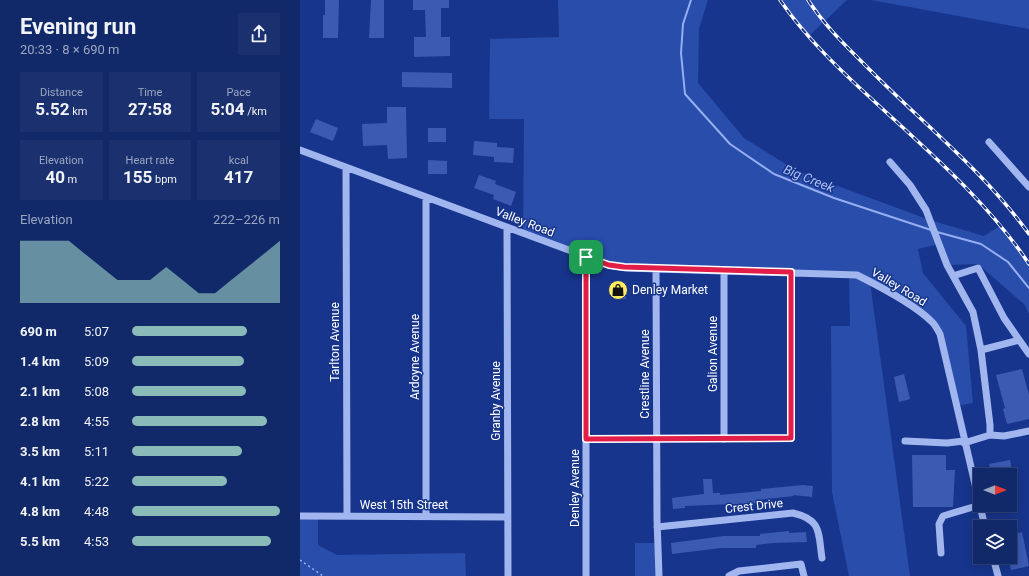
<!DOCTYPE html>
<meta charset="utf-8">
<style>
body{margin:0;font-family:Roboto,sans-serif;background:#1a306f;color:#f1f3f6;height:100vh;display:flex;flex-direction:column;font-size:15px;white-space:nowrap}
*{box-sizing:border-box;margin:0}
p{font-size:13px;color:#9ca6c0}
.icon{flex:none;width:22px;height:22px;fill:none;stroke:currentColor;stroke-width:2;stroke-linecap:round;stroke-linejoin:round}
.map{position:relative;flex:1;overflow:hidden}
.panel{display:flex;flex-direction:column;background:#112869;width:300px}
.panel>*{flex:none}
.needle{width:26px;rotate:90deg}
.buttons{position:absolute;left:673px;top:468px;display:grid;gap:8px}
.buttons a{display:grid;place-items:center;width:44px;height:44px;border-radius:0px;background:#112869;box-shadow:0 2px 10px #0003,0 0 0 1px #30447d;font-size:20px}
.pin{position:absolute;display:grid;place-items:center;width:34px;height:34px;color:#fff;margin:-17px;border-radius:8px;box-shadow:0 2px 6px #0006}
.round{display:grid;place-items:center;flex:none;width:42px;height:42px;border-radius:0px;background:#1a306f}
.overview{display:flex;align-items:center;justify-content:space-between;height:68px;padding:0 20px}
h1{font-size:22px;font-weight:700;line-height:30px}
.metrics{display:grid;grid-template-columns:repeat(3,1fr);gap:6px;height:68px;padding:4px 20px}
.metrics div{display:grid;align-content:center;border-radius:0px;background:#1a306f;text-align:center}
.metrics b{font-size:17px;font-weight:700}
.metrics small{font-size:11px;font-weight:400}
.metrics p{font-size:11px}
.chart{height:112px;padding:8px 20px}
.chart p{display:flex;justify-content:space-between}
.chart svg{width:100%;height:72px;margin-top:4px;fill:#8bbbb9;opacity:.7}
ul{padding:0 20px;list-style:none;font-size:13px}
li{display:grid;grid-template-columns:64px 48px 1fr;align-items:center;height:30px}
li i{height:10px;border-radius:5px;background:#8bbbb9}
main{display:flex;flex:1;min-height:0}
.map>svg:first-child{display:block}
.green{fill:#294dab}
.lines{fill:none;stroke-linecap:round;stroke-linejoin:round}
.stream{stroke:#94aef1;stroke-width:2}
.building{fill:#3b5bb3}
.path{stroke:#a1b6ef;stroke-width:1.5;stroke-dasharray:2 3;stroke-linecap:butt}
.minor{stroke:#a1b6ef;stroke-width:7}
.rail-casing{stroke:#fff;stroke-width:3.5}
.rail{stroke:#17358c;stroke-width:2;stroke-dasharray:6;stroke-linecap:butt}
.route-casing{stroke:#fff;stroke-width:8}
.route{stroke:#e11d48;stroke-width:5}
.labels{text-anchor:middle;stroke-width:3;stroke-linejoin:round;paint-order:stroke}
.street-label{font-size:12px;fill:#fff;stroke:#17358c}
.poi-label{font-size:12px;fill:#fff;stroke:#17358c;text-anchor:start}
.water-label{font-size:13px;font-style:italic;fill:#adc1f6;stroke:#17358c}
</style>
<main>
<section class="panel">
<div class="overview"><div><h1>Evening run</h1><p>20:33 · 8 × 690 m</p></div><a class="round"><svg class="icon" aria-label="share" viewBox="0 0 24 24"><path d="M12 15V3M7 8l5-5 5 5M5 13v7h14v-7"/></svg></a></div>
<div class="metrics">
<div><p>Distance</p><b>5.52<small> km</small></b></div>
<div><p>Time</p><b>27:58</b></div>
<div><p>Pace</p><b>5:04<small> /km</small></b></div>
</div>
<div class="metrics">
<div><p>Elevation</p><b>40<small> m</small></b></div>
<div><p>Heart rate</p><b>155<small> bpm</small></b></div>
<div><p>kcal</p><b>417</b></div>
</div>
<div class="chart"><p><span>Elevation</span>222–226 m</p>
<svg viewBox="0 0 160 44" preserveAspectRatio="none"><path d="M0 44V6L10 6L20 6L30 6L40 14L50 22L60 30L70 30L80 30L90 22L100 30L110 38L120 38L130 30L140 22L150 14L160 6V44z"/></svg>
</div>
<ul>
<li><b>690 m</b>5:07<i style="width:78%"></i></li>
<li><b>1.4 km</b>5:09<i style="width:76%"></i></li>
<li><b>2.1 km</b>5:08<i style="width:77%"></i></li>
<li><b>2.8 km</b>4:55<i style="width:91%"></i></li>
<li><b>3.5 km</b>5:11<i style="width:74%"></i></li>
<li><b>4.1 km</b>5:22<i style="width:64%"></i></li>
<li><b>4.8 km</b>4:48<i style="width:100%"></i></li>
<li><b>5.5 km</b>4:53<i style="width:94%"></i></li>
</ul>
</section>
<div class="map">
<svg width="729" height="576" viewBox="0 0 729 576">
<rect width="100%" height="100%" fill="#17358c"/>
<path class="green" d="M258 0H408L399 29 398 83 444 138 497 171 630 220 684 236 700 226 729 264V314L725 305 678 264 647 265 639 244 618 249 623 273 666 326 673 403 656 406 640 334 633 322 570 282 610 576H549L532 492 531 326H550L549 275 324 267 223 233 224 119H189L190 39 259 37Z
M480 0H547L509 36 495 21Z
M571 0H729V29Z
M0 516H18V545L37 555 165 553 166 576H0Z
M335 543H358L359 576H335Z"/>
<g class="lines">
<path class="stream" d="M391 0 383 24 381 53 385 94 430 144 474 174 534 198 631 230
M637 232 681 244 708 262 729 288"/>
</g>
<path class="building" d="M25 0H39L38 38H23V15H25Z
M71 0H84V38H69Z
M113 0H149V8H141V37H150V56L114 57V37H126L125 10H113Z
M102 72 152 73V88L102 87Z
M87 107H106L107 158 88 159 87 145 63 146 62 124 87 123Z
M16 119 38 128 33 141 10 132Z
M128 128H146V142H128Z
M174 141 197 143V147L214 148 213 163 194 162V157L173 155Z
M128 160 147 161V174H128Z
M179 175 196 181 195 184 216 192 211 206 193 199 194 195 174 188Z
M314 284 325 285 326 299H314Z
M722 369 729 395V419L707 424 703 409 705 408 696 375Z
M604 374 610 399 599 402 594 377Z
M612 455H646V470H655L653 507H613Z
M710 460 713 474 692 475 689 464Z
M403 479H412L413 493H420V495L461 491V489L503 485 513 486 512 497 493 495 494 496 457 500V503L385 506V508L373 509 372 498 404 494Z
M489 531V533L506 532 507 542 473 543 456 545V548H421L372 554 371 543 424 536H460V534Z
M722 532 729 566 711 570 708 557H710V535Z"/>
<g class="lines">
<path class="path" d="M0 560 23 576"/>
<path class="minor" d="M689 142 729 187
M0 150 309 265 326 268 557 275C579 286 614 304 631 321 635 324 637 329 640 334L685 527
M590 162 610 185 626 210 647 265 673 312 681 350 690 425V435
M46 168 47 516
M126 197V516
M207 227 208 576
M286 257V576
M356 268 357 519 359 576
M424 270V439
M653 276 678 268 704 318 729 354
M681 350 719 340
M286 439 491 438V272
M605 441 647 443 664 441
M664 443 690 435 704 436 729 431
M0 516 207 517
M357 527 493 513C522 520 518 532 522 558
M641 553 639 524 643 516 680 505
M693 557 698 576
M429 576 439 571 501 564 504 576"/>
<defs>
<path id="rail" d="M480 0C506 38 541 71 575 102 629 152 688 202 729 264
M508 0C525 26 544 44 566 66 621 122 683 170 729 234"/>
</defs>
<use href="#rail" class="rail-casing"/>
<use href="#rail" class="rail"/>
</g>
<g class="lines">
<defs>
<path id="route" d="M286 257 309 265 324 267 491 272V438L286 439Z"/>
</defs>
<use href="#route" class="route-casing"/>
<use href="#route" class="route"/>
</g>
<defs>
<symbol id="shop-disc" viewBox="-11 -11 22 22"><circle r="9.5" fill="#ffed5f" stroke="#17358c"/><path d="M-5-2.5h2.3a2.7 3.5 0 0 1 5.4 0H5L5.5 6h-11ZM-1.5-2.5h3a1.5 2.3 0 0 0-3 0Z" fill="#111"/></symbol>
</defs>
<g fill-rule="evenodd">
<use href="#shop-disc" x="307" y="279" width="22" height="22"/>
</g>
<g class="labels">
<g class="street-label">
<text transform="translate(225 222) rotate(21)" y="4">Valley Road</text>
<text transform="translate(599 287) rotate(31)" y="4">Valley Road</text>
<text transform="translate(35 342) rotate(-90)" y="4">Tarlton Avenue</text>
<text transform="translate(413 354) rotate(-90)" y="4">Galion Avenue</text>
<text transform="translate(115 357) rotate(-90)" y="4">Ardoyne Avenue</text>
<text transform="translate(345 374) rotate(-90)" y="4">Crestline Avenue</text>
<text transform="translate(196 401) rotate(-90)" y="4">Granby Avenue</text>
<text transform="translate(275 488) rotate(-90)" y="4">Denley Avenue</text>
<text x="104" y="509">West 15th Street</text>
<text transform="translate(454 506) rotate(-6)" y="4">Crest Drive</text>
</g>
<g class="poi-label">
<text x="332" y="294">Denley Market</text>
</g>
<g class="water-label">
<text transform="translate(509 178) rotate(22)" y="5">Big Creek</text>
</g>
</g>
</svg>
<div class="buttons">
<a><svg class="needle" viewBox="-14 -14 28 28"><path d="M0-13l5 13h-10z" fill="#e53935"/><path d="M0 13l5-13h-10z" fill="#9ca6c0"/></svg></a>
<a><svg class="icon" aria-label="layers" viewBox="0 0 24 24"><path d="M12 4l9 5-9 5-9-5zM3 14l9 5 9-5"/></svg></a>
</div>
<div class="pin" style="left:286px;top:257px;background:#1e9e55"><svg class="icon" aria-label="arrive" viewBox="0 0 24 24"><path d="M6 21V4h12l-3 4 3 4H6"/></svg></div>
</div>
</main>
